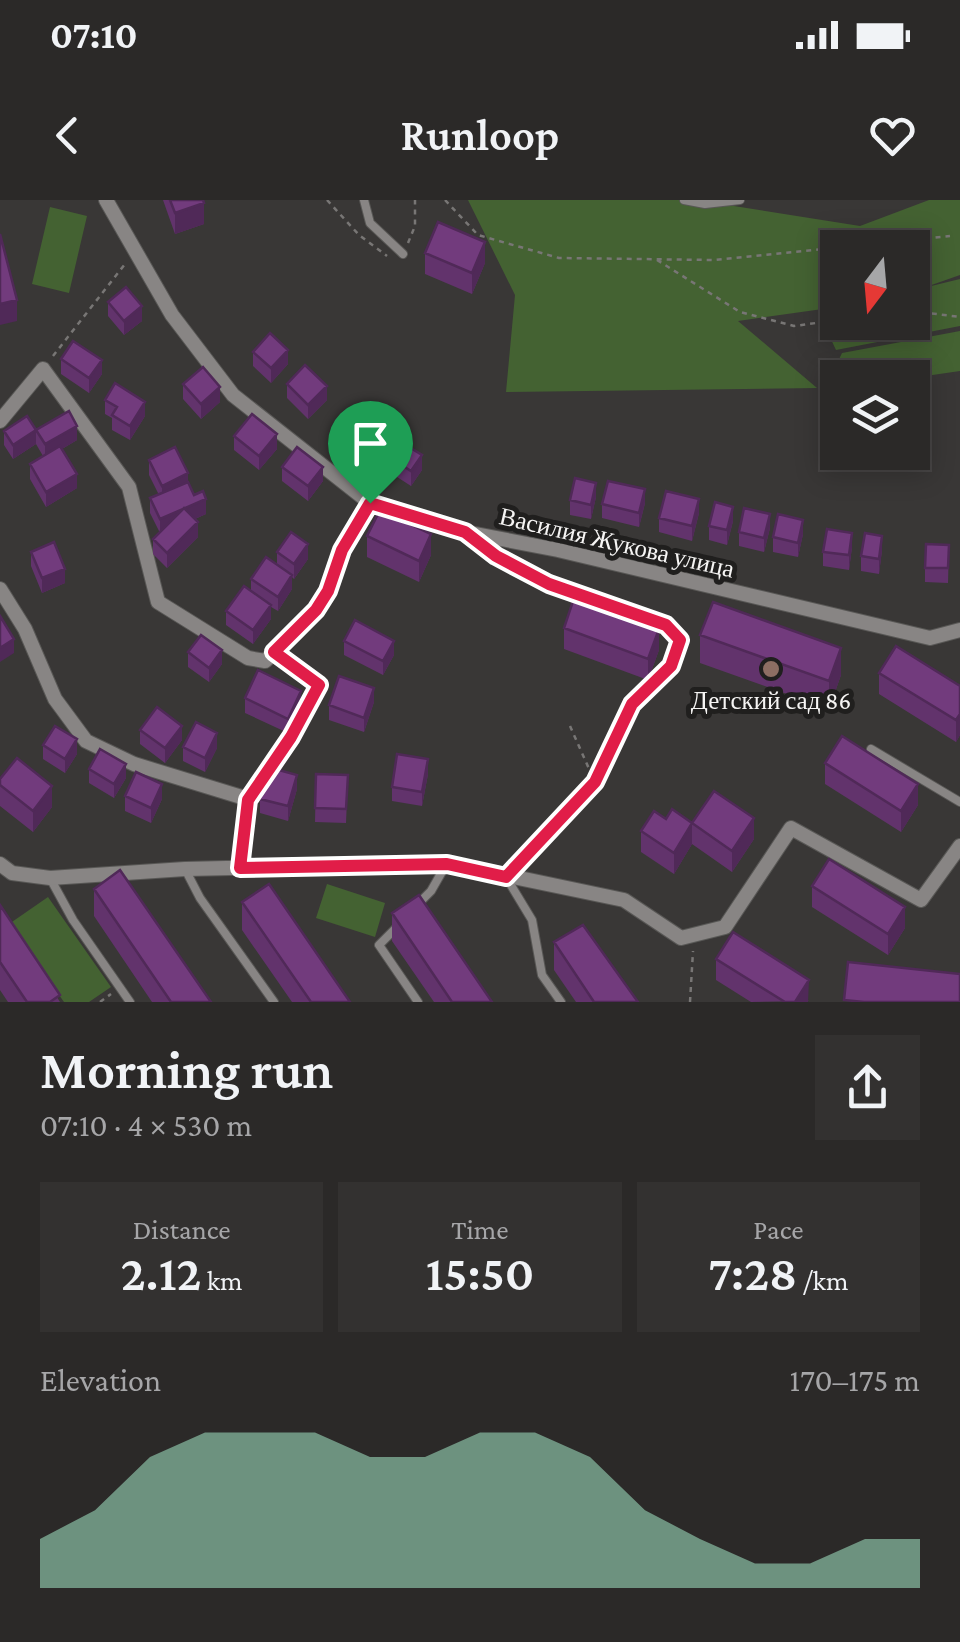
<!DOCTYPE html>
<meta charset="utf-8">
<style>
body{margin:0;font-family:"Crimson Pro",serif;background:#333130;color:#f1f3f6;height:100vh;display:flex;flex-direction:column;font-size:38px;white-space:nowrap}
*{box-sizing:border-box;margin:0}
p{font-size:32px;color:#a6a6a8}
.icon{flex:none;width:55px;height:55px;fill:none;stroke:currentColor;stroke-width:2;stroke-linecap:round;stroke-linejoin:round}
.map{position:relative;height:802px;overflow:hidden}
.panel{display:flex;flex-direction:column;background:#2b2928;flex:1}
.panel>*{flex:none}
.needle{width:65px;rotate:196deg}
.buttons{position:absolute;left:820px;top:30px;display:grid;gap:20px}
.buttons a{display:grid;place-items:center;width:110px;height:110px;border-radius:0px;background:#2b2928;box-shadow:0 5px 25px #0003,0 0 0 2px #474545;font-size:50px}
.pin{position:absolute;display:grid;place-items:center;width:85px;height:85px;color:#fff;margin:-102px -42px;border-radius:50% 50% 50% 0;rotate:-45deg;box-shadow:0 0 10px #0007}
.pin .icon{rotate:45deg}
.round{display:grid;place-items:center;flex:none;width:105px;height:105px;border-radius:0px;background:#333130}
.summary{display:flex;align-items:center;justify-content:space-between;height:170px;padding:0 40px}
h1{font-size:55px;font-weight:600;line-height:75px}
.stats{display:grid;grid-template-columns:repeat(3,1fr);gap:15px;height:170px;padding:10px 40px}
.stats div{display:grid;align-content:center;border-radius:0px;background:#333130;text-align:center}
.stats b{font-size:50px;font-weight:600}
.stats small{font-size:28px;font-weight:400}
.stats p{font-size:28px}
.chart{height:280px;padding:20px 40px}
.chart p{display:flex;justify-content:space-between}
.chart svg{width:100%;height:180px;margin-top:10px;fill:#8abfa5;opacity:.7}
.status{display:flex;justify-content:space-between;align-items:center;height:70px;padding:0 50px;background:#2b2928;direction:ltr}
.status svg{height:28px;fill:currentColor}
header{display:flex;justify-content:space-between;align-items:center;height:130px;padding:0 40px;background:#2b2928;font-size:45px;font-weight:600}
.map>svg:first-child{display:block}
.green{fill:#446232}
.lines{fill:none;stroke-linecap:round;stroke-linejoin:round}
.lane-casing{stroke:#585755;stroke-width:10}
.street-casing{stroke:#585755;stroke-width:16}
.path{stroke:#787675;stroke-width:2.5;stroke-dasharray:5 5;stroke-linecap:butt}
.lane{stroke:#888584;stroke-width:8}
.street{stroke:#888584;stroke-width:14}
.wall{fill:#62336c}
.shaded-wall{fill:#502958}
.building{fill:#723b7d;stroke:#502958;stroke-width:2.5}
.route-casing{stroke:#fff;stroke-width:20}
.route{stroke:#e11d48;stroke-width:12}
.education-dot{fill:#8d6e63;stroke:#201f1e;stroke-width:4}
.labels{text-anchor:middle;stroke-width:10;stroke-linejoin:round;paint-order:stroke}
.street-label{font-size:25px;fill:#f6f5f4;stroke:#201f1e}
.poi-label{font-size:25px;fill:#f6f5f4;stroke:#201f1e}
</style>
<div class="status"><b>07:10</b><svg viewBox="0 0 49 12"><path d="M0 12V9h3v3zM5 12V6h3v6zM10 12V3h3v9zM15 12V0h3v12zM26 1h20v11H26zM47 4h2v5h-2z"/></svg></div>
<header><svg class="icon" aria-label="back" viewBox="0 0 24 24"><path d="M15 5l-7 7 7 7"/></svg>Runloop<svg class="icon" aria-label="heart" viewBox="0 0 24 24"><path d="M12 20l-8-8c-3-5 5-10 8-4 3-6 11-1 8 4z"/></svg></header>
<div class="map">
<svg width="960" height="802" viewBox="0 0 960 802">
<rect width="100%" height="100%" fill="#393736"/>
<path class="green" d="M468 0H696L860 26 929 0H960V75L923 88 960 79V126L836 150 820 116 837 111 838 122H912V48H838L837 107 738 121 817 188 506 192 515 95Z
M50 7 87 16 69 93 32 84Z
M960 131V171L912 178H838L837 187 825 189 842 153Z
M327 684 385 703 375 737 316 718Z
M48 697 111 787 89 802H64L9 724Z"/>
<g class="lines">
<defs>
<path id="lane" d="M364 0 370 23 403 54
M684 0 705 4 740 0
M472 338C497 356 524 374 553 385 594 401 650 408 680 440L671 466
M871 549 960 602
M185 669 200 698 274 802
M506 677 532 720 542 775 561 802
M50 678 73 720 130 802
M418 704 431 691 447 663
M398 726 379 745 418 802"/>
<path id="street" d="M106 0 172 115 233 195 370 303 465 332 558 350 930 438 960 430
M0 221 43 169 129 287 158 402 248 458 265 461 298 431 317 410 328 391 342 349 370 303
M0 389 25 429 55 499 86 541 134 564 248 599
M0 664 12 673 50 678 185 669 447 663 624 700 681 738 725 727 791 628 921 700 960 646
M239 668 248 599 291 537 319 485"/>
</defs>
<use href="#lane" class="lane-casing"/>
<use href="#street" class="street-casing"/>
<path class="path" d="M327 0 359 35 387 56
M445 0 478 35 559 58 715 60 950 36
M408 43 415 26V0
M657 60 740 112 794 126 838 120
M912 111 960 117
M53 156 125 64
M288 462 306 475
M570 526 594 580
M520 661 595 582 632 504 662 475
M100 802 111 794
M690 802 693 751"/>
<use href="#lane" class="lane"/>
<use href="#street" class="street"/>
</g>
<path class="wall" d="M163 0H203L204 24 175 34Z
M425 53 485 63 472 94 425 74Z
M108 102 142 121 124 135 108 116Z
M253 152 288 164 271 183 253 166Z
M61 159 102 174 89 193 61 174Z
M183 184 220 202 201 219 183 199Z
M287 184 327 200 308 219 287 198Z
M105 200 145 216 130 240 112 230V218L105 214Z
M341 226 371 233 357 252 341 240Z
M36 230 77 240 62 249 77 288 46 307 30 279V264L43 256 36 244Z
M4 231 36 244 13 259 4 245Z
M234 236 277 249 259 270 234 250Z
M149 260 188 282 194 295 206 314 195 319 198 337 167 368 153 354V339L160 333 150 313V298L159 295 149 275Z
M394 260 422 270 411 286 394 275Z
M282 267 323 281 308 301 282 281Z
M596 297 591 319 570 315V300Z
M645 303 639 327 602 318V304Z
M699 313 692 341 659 332V318Z
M733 321 727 345 709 340V326Z
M770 328 764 352 739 346V332Z
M803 334 798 357 773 352V337Z
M367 336 431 355 419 382 367 357Z
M949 345 948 383 925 382V368Z
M852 347 849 370 823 366V352Z
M882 350 879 374 861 371V356Z
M31 352 65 383 42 393 31 366Z
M277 352 308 359 294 379 292 377V389L278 411 271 407V419L253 444 226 425V411L251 390V379L277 365Z
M564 428 659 450 648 480 564 449Z
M700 435 841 475 829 509 700 463Z
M344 441 394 455 383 475 344 455Z
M188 452 222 464 209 482 188 467Z
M879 473 960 486V535L956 542 879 494Z
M245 498 301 505 288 533 245 513Z
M374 502 364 532 329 520V505Z
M140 530 182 540 165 563 140 544Z
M43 545 77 554 65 573 43 559Z
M183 547 217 548 205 572 183 561Z
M825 563 918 605 901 632 825 584Z
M89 569 126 578 114 598 89 583Z
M316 574 348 575 346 623 315 622Z
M428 574 422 606 392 601V587Z
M0 579 52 607 33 632 0 606Z
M297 589 288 621 260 613V599Z
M125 596 162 599 151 623 125 611Z
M666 619 692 623 754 639 732 672 692 644 674 674 641 652V631Z
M812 686 905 728 888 755 812 707Z
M94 689 211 802H152L94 716Z
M242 702 350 802H292L242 730Z
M0 705 60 802H8L0 790Z
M392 713 492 802H434L392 741Z
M554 742 638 802H576L554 770Z
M716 759 809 801 751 802 716 780Z"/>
<path class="shaded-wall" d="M204 3V24L175 34V13Z
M485 42V63L472 94V73Z
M17 100V121L0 125V104Z
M142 106V121L124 135V121Z
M288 150V164L271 183V168Z
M102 160V174L89 193V178Z
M327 186V200L308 219V205Z
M220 187V202L201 219V204Z
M145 202V216L130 240V226Z
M371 219V233L357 252V238Z
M77 226V240L45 259V244Z
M36 230V244L13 259V245Z
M277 234V249L259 270V256Z
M422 255V270L411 286V271Z
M323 267V281L308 301V286Z
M188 273V288L162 300V286Z
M77 274V288L46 307V292Z
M596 283V297L591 319V305Z
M645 289V303L639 327V313Z
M206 299V314L160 334V319Z
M699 299V313L692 341V326Z
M733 307V321L727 345V330Z
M770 314V328L764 352V338Z
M803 320V334L798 357V343Z
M198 322V337L167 368V353Z
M852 333V347L849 370V355Z
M431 334V355L419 382V361Z
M882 336V350L879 374V359Z
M308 344V359L294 379V364Z
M65 369V383L42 393V378Z
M292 375V389L278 411V397Z
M271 405V419L253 444V430Z
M659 429V450L648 480V459Z
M14 439V453L0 462V448Z
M394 441V455L383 475V461Z
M841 448V475L829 509V481Z
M222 450V464L209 482V468Z
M374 488V502L364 532V518Z
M301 491V505L288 533V519Z
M960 514V535L956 542V520Z
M182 526V540L165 563V548Z
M217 533V548L205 572V558Z
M77 539V554L65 573V559Z
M428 559V574L422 606V592Z
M126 564V578L114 598V584Z
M297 575V589L288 621V606Z
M162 584V599L151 623V608Z
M918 584V605L901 632V611Z
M52 586V607L33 632V611Z
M754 618V639L732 672V651Z
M692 623V644L674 674V653Z
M905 707V728L888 755V734Z
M809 780 808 802H795Z"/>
<path class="building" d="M170 0H203L204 3 175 13Z
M438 22 485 42 472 73 425 53Z
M0 34 17 100 0 104Z
M126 87 142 106 124 121 108 102Z
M270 133 288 150 271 168 253 152Z
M73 141 102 160 89 178 61 159Z
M305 165 327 186 308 205 287 184Z
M203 167 220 187 201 204 183 184Z
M115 183 145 202 130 226 112 215 117 207 105 200Z
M354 207 371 219 357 238 341 226Z
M69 211 77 226 45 244 36 230Z
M252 214 277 234 259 256 234 236Z
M27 216 36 230 13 245 4 231Z
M404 244 422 255 411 271 394 260Z
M60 246 77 274 46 292 30 264Z
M175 247 188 273 162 286 149 260Z
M297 247 323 267 308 286 282 267Z
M575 278 596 283 591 305 570 300Z
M608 281 645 289 639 313 602 304Z
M188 282 194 295 203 291 206 299 160 319 150 298Z
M666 291 699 299 692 326 659 318Z
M715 302 733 307 727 330 709 326Z
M184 308 198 322 167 353 153 339Z
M744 308 770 314 764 338 739 332Z
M380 310 431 334 419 361 367 336Z
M778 314 803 320 798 343 773 337Z
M827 329 852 333 849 355 823 352Z
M291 332 308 344 294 364 277 352Z
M865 333 882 336 879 359 861 356Z
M54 342 65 369 42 378 31 352Z
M926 344 949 345 948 368H925Z
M266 357 292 375 278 397 251 379Z
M244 386 271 405 253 430 226 411Z
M574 398 659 429 648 459 564 428Z
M713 402 841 448 829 481 700 435Z
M0 416 14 439 0 448Z
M355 420 394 441 383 461 344 441Z
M201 435 222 450 209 468 188 452Z
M896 446 960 486V514L956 520 879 473Z
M258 470 301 491 288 519 245 498Z
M339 476 374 488 364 518 329 505Z
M157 507 182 526 165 548 140 530Z
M196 522 217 533 205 558 183 547Z
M55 526 77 539 65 559 43 545Z
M842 536 918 584 901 611 825 563Z
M100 549 126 564 114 584 89 569Z
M397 554 428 559 422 592 392 587Z
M17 558 52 586 33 611 0 585V579Z
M268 567 297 575 288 606 260 599Z
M136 572 162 584 151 608 125 596Z
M316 574 348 575 346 609 315 608Z
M714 591 754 618 732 651 692 623 674 653 641 631 654 611 666 619 672 609 692 623Z
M829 659 905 707 888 734 812 686Z
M120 670 211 802H171L94 689Z
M269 684 350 802H311L242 702Z
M419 695 492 802H452L392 713Z
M0 705 60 795 50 802H27L0 762Z
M583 725 638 802H594L554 742Z
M733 732 809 780 795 802H785L716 759Z
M848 762 960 774V802H864L844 800Z"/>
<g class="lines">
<defs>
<path id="route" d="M370 303 465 332 496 356 549 384 666 425 680 440 671 466 632 504 595 582 506 677 447 664 240 668 248 600 291 537 319 485 274 452 316 410 328 391 342 350Z"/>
</defs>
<use href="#route" class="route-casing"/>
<use href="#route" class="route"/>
</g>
<circle class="education-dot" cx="771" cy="469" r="10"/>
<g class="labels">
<g class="street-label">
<text transform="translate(617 342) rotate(13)" y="9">Василия Жукова улица</text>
</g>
<g class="poi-label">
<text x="771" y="509">Детский сад 86</text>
</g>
</g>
</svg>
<div class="buttons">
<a><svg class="needle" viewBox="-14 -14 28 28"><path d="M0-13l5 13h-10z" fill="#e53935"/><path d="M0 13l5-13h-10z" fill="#a6a6a8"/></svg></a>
<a><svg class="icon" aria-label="layers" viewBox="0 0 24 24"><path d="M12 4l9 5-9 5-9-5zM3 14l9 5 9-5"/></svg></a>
</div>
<div class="pin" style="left:370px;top:303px;background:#1e9e55"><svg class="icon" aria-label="arrive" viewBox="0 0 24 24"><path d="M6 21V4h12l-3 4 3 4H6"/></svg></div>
</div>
<section class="panel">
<div class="summary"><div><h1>Morning run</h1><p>07:10 · 4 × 530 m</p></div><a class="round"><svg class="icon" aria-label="share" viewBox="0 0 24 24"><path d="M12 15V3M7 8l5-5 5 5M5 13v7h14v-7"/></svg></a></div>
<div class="stats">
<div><p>Distance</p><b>2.12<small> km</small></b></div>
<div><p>Time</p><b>15:50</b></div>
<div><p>Pace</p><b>7:28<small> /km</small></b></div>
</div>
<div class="chart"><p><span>Elevation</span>170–175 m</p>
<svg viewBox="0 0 160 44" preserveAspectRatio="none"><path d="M0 44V32L10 25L20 12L30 6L40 6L50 6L60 12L70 12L80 6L90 6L100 12L110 25L120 32L130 38L140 38L150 32L160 32V44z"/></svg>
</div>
</section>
